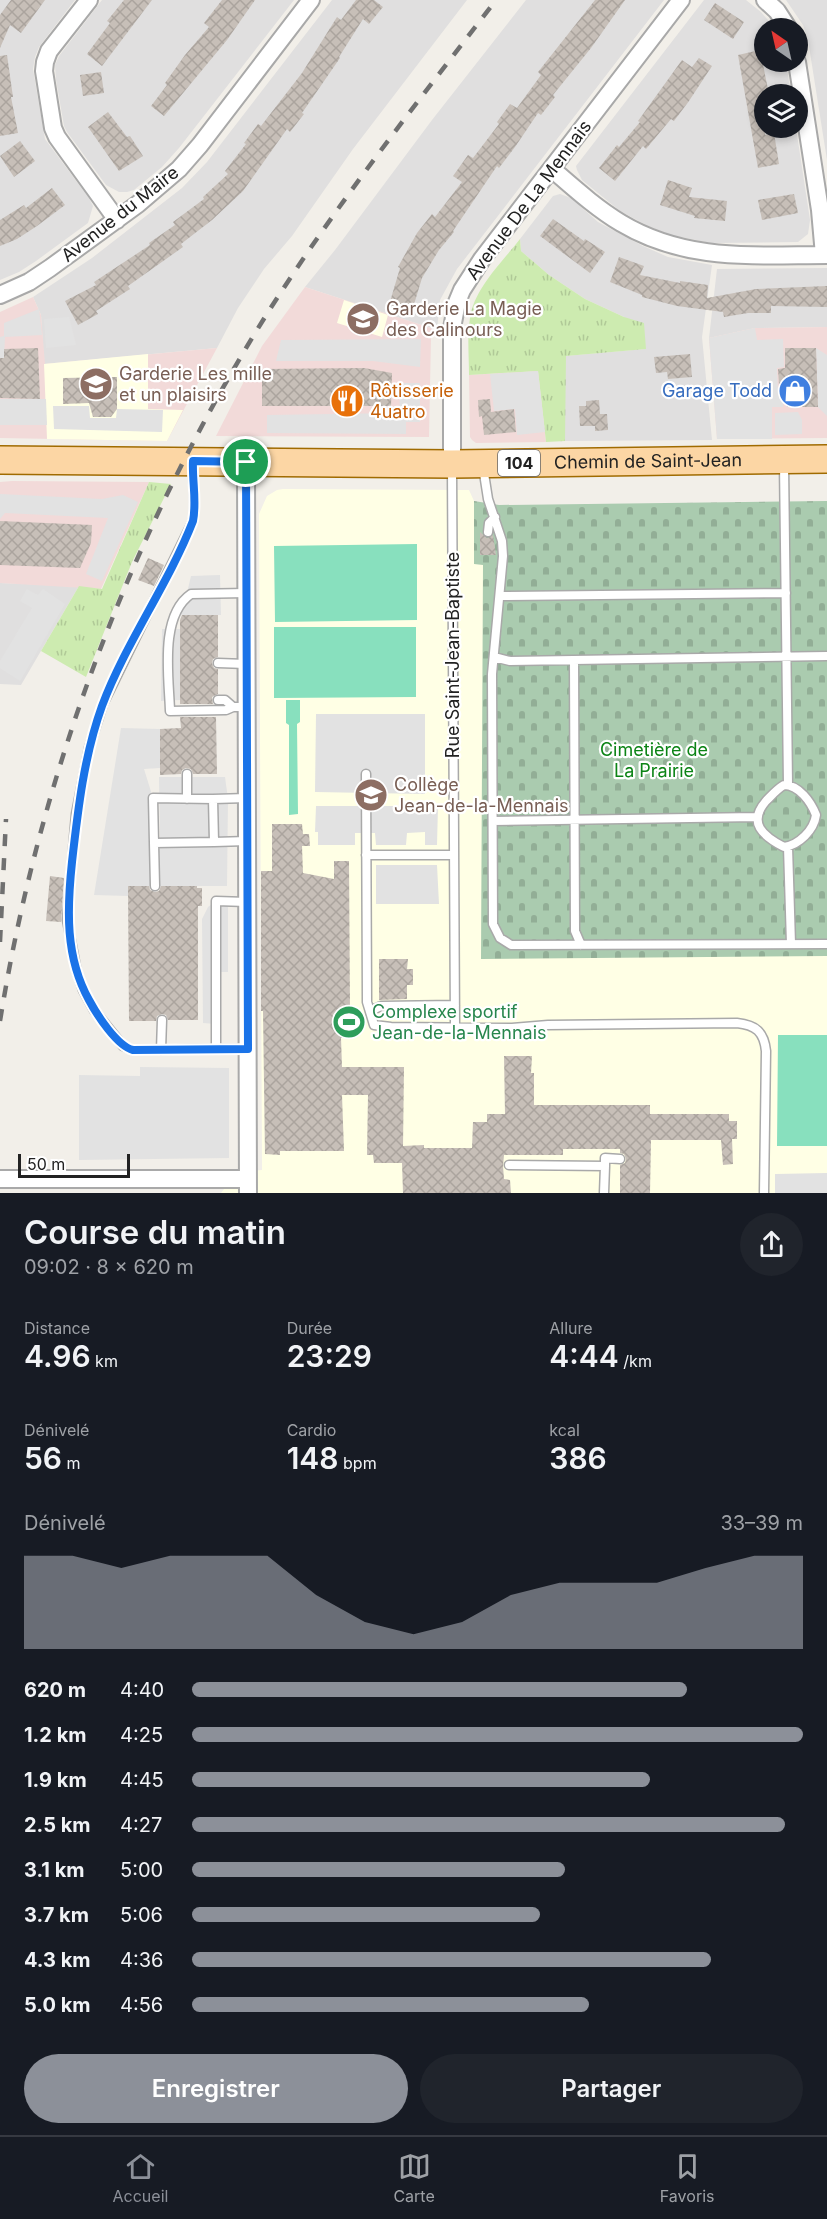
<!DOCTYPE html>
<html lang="fr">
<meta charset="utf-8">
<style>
body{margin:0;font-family:Inter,sans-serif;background:#20242c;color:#f1f3f6;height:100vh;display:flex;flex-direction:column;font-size:22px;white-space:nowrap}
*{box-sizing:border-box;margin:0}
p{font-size:20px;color:#9ea1a6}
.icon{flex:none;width:33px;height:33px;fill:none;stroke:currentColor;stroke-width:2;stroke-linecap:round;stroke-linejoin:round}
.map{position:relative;height:1193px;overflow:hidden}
.details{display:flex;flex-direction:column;background:#171b24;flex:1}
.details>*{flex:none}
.needle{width:39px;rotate:326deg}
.fabs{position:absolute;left:754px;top:18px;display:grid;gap:12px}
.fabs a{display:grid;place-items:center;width:54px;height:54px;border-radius:50%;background:#171b24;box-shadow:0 3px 9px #0003;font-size:30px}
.scale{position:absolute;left:18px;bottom:15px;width:112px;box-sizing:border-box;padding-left:6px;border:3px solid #222;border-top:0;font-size:16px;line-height:21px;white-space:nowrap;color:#222;-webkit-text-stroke:4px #fff;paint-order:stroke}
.pin{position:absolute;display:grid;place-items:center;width:51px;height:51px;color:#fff;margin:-26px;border:3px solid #fff;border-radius:50%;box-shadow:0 2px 6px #0007}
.round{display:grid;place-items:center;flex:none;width:63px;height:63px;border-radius:32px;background:#20242c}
.headline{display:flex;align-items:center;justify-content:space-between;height:102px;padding:0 24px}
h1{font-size:33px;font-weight:600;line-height:45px}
.metrics{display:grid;grid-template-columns:repeat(3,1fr);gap:9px;height:102px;padding:6px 24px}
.metrics div{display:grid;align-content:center}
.metrics b{font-size:30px;font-weight:600}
.metrics small{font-size:16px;font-weight:400}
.metrics p{font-size:16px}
.chart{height:168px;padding:12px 24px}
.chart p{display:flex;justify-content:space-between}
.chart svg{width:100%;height:108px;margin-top:6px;fill:#8c9099;opacity:.7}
.cta{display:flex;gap:12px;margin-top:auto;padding:12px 24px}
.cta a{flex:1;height:69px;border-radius:36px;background:#8c9099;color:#fff;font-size:24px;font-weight:600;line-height:69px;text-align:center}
.cta a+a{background:#20242c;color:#f1f3f6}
ul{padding:0 24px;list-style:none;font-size:20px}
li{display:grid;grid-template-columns:96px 72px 1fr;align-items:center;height:45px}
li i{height:15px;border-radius:8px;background:#8c9099}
.dock{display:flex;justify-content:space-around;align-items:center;height:84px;border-top:2px solid #363941;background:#171b24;font-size:16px;color:#9ea1a6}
.dock a{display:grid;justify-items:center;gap:3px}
.dock .active{color:#8c9099}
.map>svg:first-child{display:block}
.residential{fill:#e0dfdf}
.commercial{fill:#f2dad9}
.education{fill:#ffffe5}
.grass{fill:url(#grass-tufts)}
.cemetery{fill:url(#cemetery-stones)}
.pitch{fill:#88e0be}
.parking{fill:#e2e2e2}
.building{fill:url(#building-cross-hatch)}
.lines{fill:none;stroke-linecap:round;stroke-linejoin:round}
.service-casing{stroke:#a9a9a9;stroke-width:11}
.minor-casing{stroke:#a9a9a9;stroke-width:20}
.primary-casing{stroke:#a06b00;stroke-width:30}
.service{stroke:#fff;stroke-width:8}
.minor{stroke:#fff;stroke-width:16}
.primary{stroke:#fcd6a4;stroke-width:27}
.rail{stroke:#707070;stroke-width:4.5;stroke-dasharray:12 12;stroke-linecap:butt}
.route-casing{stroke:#fff;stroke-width:12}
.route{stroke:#1a73e8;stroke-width:8}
.labels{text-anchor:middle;stroke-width:4.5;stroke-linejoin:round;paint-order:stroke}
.shield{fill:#fff;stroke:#646464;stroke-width:1.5}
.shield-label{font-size:16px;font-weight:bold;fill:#222}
.street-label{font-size:18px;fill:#222;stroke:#fff}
.education-label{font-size:18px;fill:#785e54;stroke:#fff;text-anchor:start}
.food-label{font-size:18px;fill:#c56008;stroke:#fff;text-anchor:start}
.shop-label{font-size:18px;fill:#366cbe;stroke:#fff;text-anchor:end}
.park-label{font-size:18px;fill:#0c8416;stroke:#fff}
.leisure-label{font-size:18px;fill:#27864d;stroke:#fff;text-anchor:start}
</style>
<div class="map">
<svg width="827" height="1193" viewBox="0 0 827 1193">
<defs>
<pattern id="grass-tufts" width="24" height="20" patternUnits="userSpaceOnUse" patternTransform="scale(1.5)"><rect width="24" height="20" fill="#cdebb0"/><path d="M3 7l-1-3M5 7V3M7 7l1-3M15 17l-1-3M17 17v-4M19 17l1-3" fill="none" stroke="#b0c997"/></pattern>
<pattern id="cemetery-stones" width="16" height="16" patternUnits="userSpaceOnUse" patternTransform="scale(1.5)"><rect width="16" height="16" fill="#aacbaf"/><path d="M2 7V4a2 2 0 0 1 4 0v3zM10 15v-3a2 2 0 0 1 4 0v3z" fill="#92ae96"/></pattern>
<pattern id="building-cross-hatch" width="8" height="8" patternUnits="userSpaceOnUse" patternTransform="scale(1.5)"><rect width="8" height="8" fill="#c7bfb8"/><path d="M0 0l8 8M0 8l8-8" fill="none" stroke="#aba49e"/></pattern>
</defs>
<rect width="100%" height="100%" fill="#f2efe9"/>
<path class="residential" d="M0 0H75L39 47 35 57 33 69 45 139 89 198 93 206 88 223 36 261 19 272 0 280Z
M102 0H294L179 148 162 167 134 190 127 192H119L106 185 67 132 64 126 56 80 55 65 59 56Z
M332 0H467L353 149 292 236 264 269 238 308 217 348 44 364 41 315 33 297 92 258 182 188 207 162Z
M526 0H664L457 269 440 300 437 330 305 287 335 250 432 120Z
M704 0H746L761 12 775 28H765V62H786L791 94H765V128H796L810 220 808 234 798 242 711 243 670 235 646 225 620 211 582 180 577 170 576 166Z
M786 0H827V160L808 40 803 25Z
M560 194 571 198 598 222 643 246 668 257 712 265 702 337 712 440 565 441V356L645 349 624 317 585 299 549 275 521 251 520 239 553 196Z
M827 268V327L755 328 709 338 717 269Z
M0 583 79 586 21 685 0 684Z"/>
<path class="commercial" d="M305 287 437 330V336L431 337 429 437 216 436 262 346Z
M33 297 41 315 45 364 217 348 167 441 0 438V312Z
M827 327V438L717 439 709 338 755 328Z
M538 371 546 442 476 443 472 440 470 437 469 375Z
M12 481 149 482 101 589 0 583V482Z"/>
<path class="education" d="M344 300 388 315 382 337 337 323Z
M148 354V409L183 410 167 441 47 439 44 364Z
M283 489 469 490 474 501V563L483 564 791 956H827V1193H221L237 1172 262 1170 259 514 267 496 277 490Z"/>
<path class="grass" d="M520 239 521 251 549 275 585 299 624 317 644 323 646 349 566 356 565 441 546 442 538 371 469 375C469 356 467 336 470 318 474 289 502 262 520 239Z
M149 482 171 484 132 562 86 677 41 651 79 586 102 589Z"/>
<path class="cemetery" d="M474 501 499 505 827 501V956L481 959 483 565 474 564Z"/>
<path class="pitch" d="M417 544V620L275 622 274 546Z
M274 627H416V697L274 698Z
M286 700H300V722L297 724 298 814 289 815V725L286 723Z
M778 1035H827V1146H777Z"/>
<path class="parking" d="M39 309 42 335 5 337 4 358H0V337L4 336V323Z
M69 317 76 345 46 348 44 319Z
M755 328 757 340 783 339 784 367 777 368 778 392H784L783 407H772V439H717L709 338Z
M421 339 420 367 373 361H276L281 340Z
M816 348 827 355V416L818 407Z
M538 371 545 432 517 435 515 409 494 411 490 374Z
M399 383H420V422H406V434L267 433V415L400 413Z
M0 399H46L47 425H0Z
M53 406H89L90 418H116L117 409 163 410 162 432 54 429Z
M798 412 802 420V434L775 435V413Z
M0 494 102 499 123 495 138 502 102 581 86 574 108 518 5 513 0 519Z
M220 575 221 615H180V605L186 597 191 576Z
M27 589 38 595 43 589 65 604 20 681 0 668V661L32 608 20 601Z
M162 629H180V700L161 701Z
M316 714H425V794L315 792Z
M121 728 160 729V768L144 769 153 798 154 843H160L159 777H225L228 799 227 886H128V896L94 895Z
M316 806H438L437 845H425V832L407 833 406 845H376L375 833H355V845H318V832H315Z
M376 865H437L439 904H376Z
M216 901 228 902V972H217L216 1024 203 1023 202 919 208 907Z
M140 1067 229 1068V1158L79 1160V1075L140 1076Z
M827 1173V1193H775V1174Z"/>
<path class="building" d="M11 0H45L21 33 10 25 0 48V15Z
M124 0H152L102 66 87 54 110 23 107 21Z
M222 0H255L227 40 164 116 151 106 167 85 165 83 185 55 209 27 204 23Z
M356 0H374L383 7 369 24 363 19 339 57 340 58 302 113 304 114 290 132 287 129 243 191 212 220 181 244 183 247 128 286 130 289 96 311 98 314 78 325 65 301 96 285 94 282 150 245 149 243 175 225 173 222 204 199 203 197 228 174 225 171 246 144 244 143 258 124 261 126 302 73 337 17 341 20Z
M595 0H625L591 48 553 95 555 97 541 115 538 113 515 147 499 168 497 166 453 231 454 232 439 250 422 278 412 311 389 305 400 268 398 267 417 233 432 214 435 217 462 182 453 176 468 155 473 158 499 124 497 122 510 104 517 108 541 75 538 72Z
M715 3 744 22 733 39 704 20Z
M760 50 769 94H765V135L774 133 779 164 758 168 738 55Z
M7 55 13 97H11L18 133 0 136V56Z
M699 58 712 66 689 101 674 121 671 119 646 149 643 146 615 181 599 168 617 145 619 147 640 122 638 121 682 60 692 67Z
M101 72 104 93 83 96 80 75Z
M108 112 127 137 130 136 143 156 119 171 88 127Z
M20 141 35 161 14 177 0 156Z
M668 180 692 188 689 197 727 201 725 221 694 218 695 216 660 205Z
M52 188 65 205 37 226 17 239 0 246V220L24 205 26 208Z
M794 194 798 213 762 220 758 200Z
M553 219 584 241 585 239 605 252 590 273 540 236Z
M619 257 644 266 640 275 680 283V281L708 285 707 298 756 289 827 286V307L771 306V313H748L724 317 723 312 677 306 642 297V295L610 282Z
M38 348 40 399 0 398V358H4V349Z
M785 348H816L818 407H787V385H779L778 369 785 368Z
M690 354 692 377 668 379 667 372 656 373 654 357Z
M364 368 392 373 391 406H262V369Z
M117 377V409L111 417H93L89 403 63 404V378Z
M490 399 491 412 514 409 516 432 484 435 482 416 479 417 478 400Z
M599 400 600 414H607L608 430 595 431V426H580L579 406H586V401Z
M0 521 92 525 91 543 80 568 0 565Z
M480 532 487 538 493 535 496 555H480Z
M148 558 164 565 154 586 138 580Z
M182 615H218V657L213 659 212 663 214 668 218 669V694L212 697 213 704H180V620Z
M180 717H216L217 774H193L191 769 186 768 182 770 181 774 160 775V729L181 728Z
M272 824H302L303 834H309L310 846H302L303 873 334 879V861H349L350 1013H356V1029H349L346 1036 341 1038 342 1067H404L403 1146 424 1145V1148H472L473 1122H487V1114H505L504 1056H532L531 1073H534V1105H650V1114H729V1121H737V1139H732L733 1164 723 1165 721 1140H651L650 1193H620V1165L625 1163 626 1159 624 1154 620 1153V1149H563V1155H504L503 1166 504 1179 510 1180 511 1193H403L402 1163H374L373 1155H367L368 1095H342L344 1151H280V1155L265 1154 263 1011H261V871H272Z
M50 876 64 878 61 922 46 921Z
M128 886H149L150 890 155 892 159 891 161 886H197V888H202V906H198V1020H168L166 1015 162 1014 157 1016 156 1021H129Z
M379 959H408L407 969H413V985H407V999L379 1000Z"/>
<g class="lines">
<defs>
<path id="service" d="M784 464 788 785
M193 465C192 484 197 502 193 521L103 704 89 748 76 814 67 920 77 972 83 990 94 1010 123 1046 133 1050 216 1049
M452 467 455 1027
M483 467 488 499 502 541 503 556 492 674 493 924 500 938 511 945 827 944
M488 532 489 523 495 517
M246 593 191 594C159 616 169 677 170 711L226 710 233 707H246
M500 596 786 593
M494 657 510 661 827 656
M574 660 575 931 581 945
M218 663 246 664
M218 700H225L233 707
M366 774 367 1002 374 1025 391 1027 512 1028 548 1025 737 1023C756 1025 764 1032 766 1051L764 1193
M784 785C799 785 811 802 816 815 814 830 799 845 784 847 763 836 747 823 766 801 772 795 777 789 784 785Z
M247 798 213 799 214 842 247 841
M187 799V774
M213 799 153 798 154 843 214 842
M493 821 756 817
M154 843 155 886
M788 847 791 944
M366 855H454
M247 902 216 901V1049H247
M370 1011 381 1006 455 1005
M161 1050 162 1020
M509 1165 605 1166 604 1193
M605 1166V1158L620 1159"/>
<path id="minor" d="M89 0 49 51 45 62 44 71 53 128 57 137 117 220
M765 0 777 11 788 28
M797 62 820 210 824 255
M552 169C574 188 596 208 621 223 686 262 754 255 827 255
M0 295 29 282 50 268 138 204 179 169 200 145 311 0
M246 462 248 1193
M452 464V328L457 302 462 290 482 259 681 0
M0 1179H248"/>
<g id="primary">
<path id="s1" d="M0 460 452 464 827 459"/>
</g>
</defs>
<use href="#service" class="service-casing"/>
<use href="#minor" class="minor-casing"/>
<use href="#primary" class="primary-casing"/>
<use href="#service" class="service"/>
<use href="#minor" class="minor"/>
<use href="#primary" class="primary"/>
<path class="rail" d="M0 942 6 819
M0 1021C40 773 132 530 265 317 335 206 416 104 496 0"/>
</g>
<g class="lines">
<defs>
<path id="route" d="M193 461 246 462 248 1049 133 1050C117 1046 97 1015 89 1000 65 957 67 909 72 862 78 809 84 756 102 706 126 642 168 585 193 521 197 501 192 481 193 461Z"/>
</defs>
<use href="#route" class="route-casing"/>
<use href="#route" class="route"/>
</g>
<defs>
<symbol id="school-disc" viewBox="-11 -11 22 22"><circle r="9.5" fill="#8d6e63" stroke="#fff"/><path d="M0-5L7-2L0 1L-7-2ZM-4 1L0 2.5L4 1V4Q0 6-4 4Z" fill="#fff"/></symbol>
<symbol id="shop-disc" viewBox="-11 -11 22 22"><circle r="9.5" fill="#3f7fe0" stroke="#fff"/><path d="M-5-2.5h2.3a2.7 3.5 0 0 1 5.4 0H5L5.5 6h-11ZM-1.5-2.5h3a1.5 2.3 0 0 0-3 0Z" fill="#fff"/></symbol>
<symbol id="restaurant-disc" viewBox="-11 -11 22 22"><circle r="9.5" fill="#e8710a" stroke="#fff"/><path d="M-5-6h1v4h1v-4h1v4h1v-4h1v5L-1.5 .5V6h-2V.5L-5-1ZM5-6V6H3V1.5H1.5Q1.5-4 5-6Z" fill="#fff"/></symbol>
<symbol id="stadium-disc" viewBox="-11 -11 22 22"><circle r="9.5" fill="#2e9e5b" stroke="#fff"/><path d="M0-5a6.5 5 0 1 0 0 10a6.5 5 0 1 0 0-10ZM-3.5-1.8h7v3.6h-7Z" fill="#fff"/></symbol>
</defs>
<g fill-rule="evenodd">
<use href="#school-disc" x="344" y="300" width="38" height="38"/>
<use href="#school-disc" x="77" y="365" width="38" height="38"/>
<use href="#shop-disc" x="776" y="372" width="38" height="38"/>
<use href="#restaurant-disc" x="328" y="382" width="38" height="38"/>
<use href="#school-disc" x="352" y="776" width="38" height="38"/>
<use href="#stadium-disc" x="330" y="1003" width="38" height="38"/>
</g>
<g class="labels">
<rect class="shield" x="498" y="450" width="42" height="26" rx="4.5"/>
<g class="shield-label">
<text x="519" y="469">104</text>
</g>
<g class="street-label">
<text transform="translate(529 200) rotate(-53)" y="6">Avenue De La Mennais</text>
<text transform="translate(120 214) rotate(-38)" y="6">Avenue du Maire</text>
<text dy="6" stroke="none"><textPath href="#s1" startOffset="648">Chemin de Saint-Jean</textPath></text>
<text transform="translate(453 655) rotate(-90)" y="6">Rue Saint-Jean-Baptiste</text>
</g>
<g class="education-label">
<text x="386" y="315">Garderie La Magie<tspan x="386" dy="21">des Calinours</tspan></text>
<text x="119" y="380">Garderie Les mille<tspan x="119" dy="21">et un plaisirs</tspan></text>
<text x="394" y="791">Collège<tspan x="394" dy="21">Jean-de-la-Mennais</tspan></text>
</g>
<g class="food-label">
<text x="370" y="397">Rôtisserie<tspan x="370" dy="21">4uatro</tspan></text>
</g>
<g class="shop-label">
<text x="772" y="397">Garage Todd</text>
</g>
<g class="park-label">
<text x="654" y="756">Cimetière de<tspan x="654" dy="21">La Prairie</tspan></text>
</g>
<g class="leisure-label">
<text x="372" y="1018">Complexe sportif<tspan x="372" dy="21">Jean-de-la-Mennais</tspan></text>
</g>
</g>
</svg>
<div class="fabs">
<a><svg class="needle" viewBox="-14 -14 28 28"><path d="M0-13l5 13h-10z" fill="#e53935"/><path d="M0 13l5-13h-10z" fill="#9ea1a6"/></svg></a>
<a><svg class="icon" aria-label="layers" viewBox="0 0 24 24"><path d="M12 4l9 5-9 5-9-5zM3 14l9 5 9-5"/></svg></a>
</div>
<div class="scale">50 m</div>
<div class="pin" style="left:246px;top:462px;background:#1e9e55"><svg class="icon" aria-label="arrive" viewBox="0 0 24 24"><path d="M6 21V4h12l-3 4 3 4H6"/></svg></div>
</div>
<section class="details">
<div class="headline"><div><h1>Course du matin</h1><p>09:02 · 8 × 620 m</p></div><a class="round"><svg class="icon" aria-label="share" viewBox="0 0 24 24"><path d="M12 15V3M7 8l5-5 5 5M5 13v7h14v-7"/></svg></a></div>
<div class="metrics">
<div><p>Distance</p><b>4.96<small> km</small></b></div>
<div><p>Durée</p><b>23:29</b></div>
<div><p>Allure</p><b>4:44<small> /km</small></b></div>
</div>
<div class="metrics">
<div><p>Dénivelé</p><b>56<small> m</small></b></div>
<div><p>Cardio</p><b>148<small> bpm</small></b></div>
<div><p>kcal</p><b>386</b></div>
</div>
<div class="chart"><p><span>Dénivelé</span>33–39 m</p>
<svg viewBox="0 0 160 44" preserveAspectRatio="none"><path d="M0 44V6L10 6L20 11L30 6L40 6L50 6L60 22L70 33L80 38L90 33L100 22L110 17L120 17L130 17L140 11L150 6L160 6V44z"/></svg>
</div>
<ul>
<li><b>620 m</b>4:40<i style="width:81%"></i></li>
<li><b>1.2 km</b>4:25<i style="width:100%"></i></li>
<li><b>1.9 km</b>4:45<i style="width:75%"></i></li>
<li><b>2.5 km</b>4:27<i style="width:97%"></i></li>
<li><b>3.1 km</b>5:00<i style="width:61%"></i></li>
<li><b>3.7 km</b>5:06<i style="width:57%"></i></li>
<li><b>4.3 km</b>4:36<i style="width:85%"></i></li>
<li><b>5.0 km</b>4:56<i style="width:65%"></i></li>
</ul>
<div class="cta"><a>Enregistrer</a><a>Partager</a></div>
</section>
<nav class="dock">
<a class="active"><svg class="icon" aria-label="home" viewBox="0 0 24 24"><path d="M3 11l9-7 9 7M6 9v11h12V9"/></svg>Accueil</a>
<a><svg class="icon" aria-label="map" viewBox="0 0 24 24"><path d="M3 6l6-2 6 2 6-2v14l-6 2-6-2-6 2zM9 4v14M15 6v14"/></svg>Carte</a>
<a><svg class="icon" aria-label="saved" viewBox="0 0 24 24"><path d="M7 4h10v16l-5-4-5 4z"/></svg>Favoris</a>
</nav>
